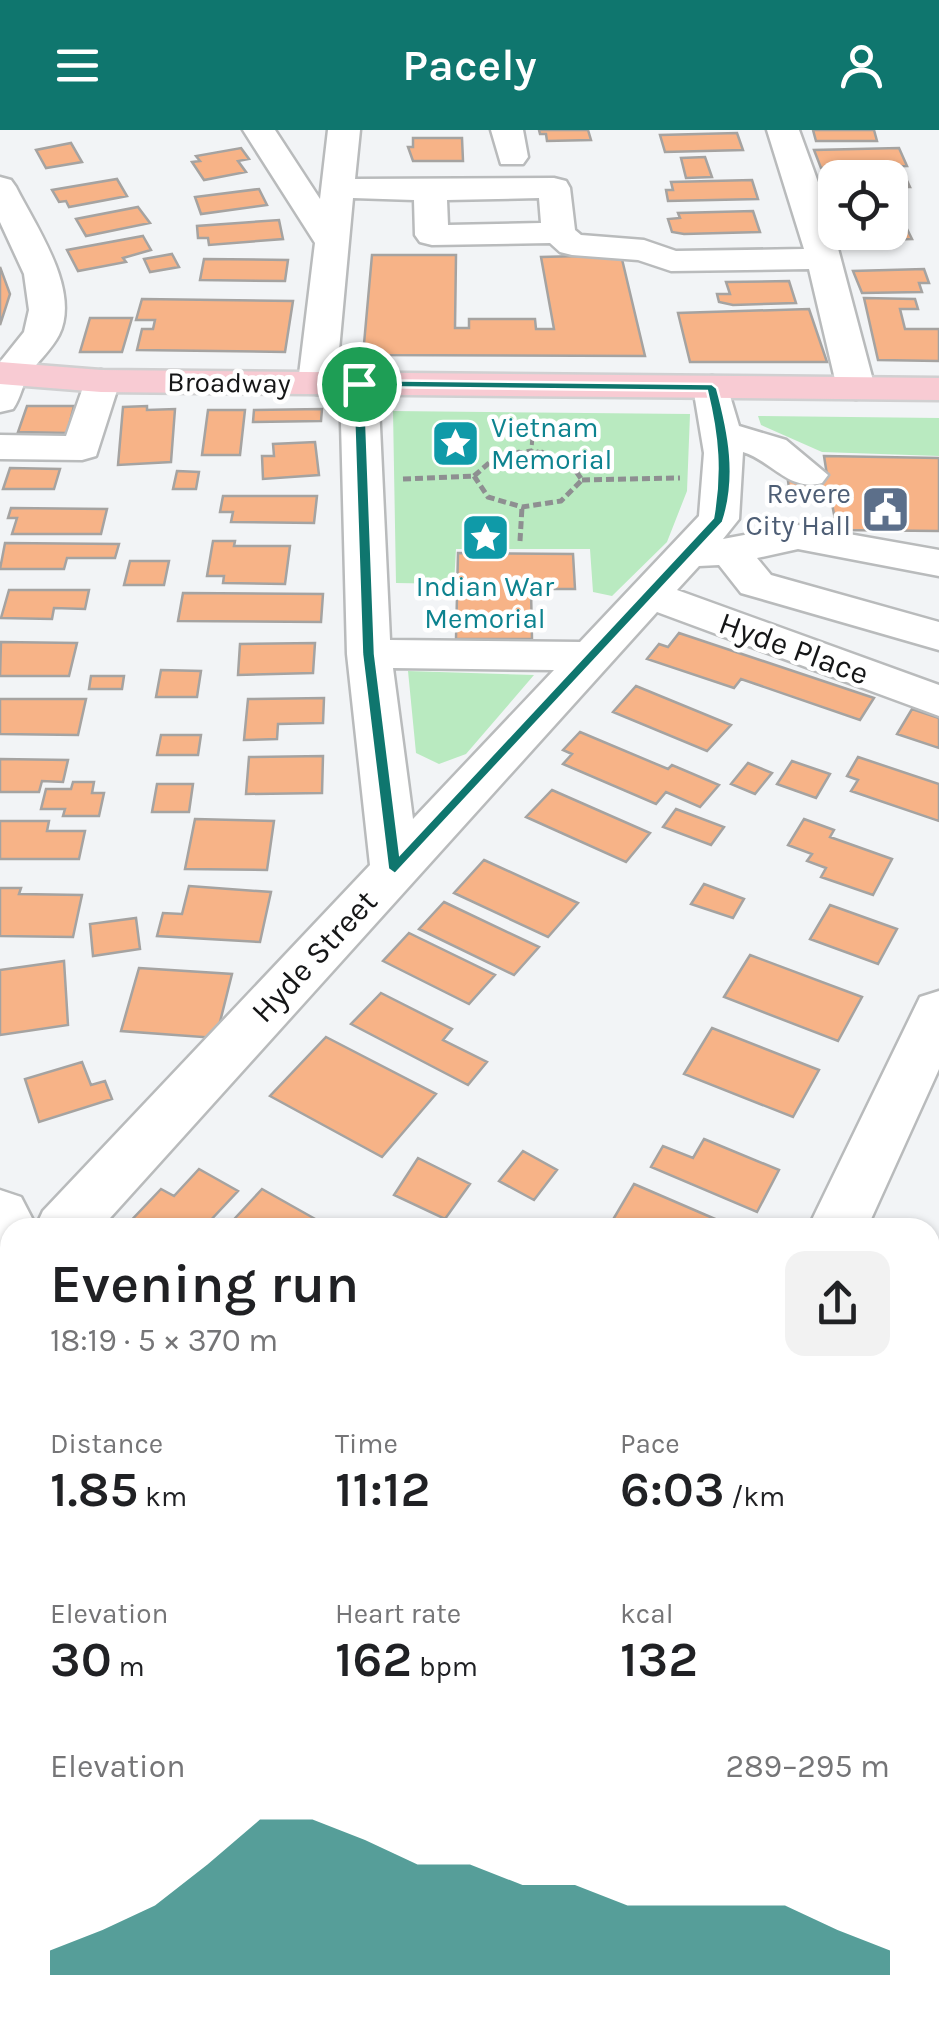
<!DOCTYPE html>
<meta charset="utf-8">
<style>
body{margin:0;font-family:Karla,sans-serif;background:#f2f2f2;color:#202124;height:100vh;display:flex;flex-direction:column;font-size:38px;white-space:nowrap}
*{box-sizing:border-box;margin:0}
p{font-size:32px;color:#757577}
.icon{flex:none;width:55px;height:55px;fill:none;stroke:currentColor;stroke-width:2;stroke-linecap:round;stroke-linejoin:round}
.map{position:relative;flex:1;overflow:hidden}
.side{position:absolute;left:0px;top:1088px;width:940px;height:812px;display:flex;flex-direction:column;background:#fff;border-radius:30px 30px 0 0;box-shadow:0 2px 8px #0004}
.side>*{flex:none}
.controls{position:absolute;left:818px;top:30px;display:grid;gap:20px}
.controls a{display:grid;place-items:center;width:90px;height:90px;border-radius:20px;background:#fff;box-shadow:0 2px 8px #0004;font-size:50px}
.pin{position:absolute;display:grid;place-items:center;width:85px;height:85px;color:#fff;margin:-42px;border:5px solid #fff;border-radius:50%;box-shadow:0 2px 10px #0007}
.round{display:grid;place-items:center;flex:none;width:105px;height:105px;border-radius:20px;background:#f2f2f2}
.headline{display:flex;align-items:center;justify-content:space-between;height:170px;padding:0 50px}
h1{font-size:55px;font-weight:600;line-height:75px}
.metrics{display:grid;grid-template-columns:repeat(3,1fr);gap:15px;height:170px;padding:10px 50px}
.metrics div{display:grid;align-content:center}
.metrics b{font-size:50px;font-weight:600}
.metrics small{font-size:28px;font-weight:400}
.metrics p{font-size:28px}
.chart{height:280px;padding:20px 50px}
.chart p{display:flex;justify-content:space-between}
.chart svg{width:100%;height:180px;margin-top:10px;fill:#0f766e;opacity:.7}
header{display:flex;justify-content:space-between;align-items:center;height:130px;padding:0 50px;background:#0f766e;color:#fff;font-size:45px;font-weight:600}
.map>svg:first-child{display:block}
.green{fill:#b9eac0}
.building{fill:#f7b387;stroke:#a5a3a1;stroke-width:2.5}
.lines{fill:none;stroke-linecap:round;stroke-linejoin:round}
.minor-casing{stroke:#b9bbbc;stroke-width:5}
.major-casing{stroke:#d0d0d1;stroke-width:5}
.path-far1{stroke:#8e8f91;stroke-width:4;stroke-dasharray:6 4;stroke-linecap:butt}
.path{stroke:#8e8f91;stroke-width:5;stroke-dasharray:8 4;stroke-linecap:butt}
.minor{fill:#fff;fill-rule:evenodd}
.major{fill:#f8cbd3;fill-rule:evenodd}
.route{fill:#0f766e;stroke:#fff;stroke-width:2.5;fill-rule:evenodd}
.labels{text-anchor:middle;stroke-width:9;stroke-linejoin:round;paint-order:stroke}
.far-street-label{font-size:28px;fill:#151617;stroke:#fff}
.far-culture-label{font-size:28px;fill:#0d838f;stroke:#fff;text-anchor:start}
.far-service-label{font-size:28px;fill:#4e5e75;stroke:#fff;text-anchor:end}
.street-label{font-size:32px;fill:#151617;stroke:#fff}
</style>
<header><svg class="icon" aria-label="menu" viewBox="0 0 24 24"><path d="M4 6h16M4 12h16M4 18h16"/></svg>Pacely<svg class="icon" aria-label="person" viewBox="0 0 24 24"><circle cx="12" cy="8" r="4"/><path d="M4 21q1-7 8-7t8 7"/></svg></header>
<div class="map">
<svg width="939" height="1899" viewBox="0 0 939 1899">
<rect width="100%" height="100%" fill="#f2f4f6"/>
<path class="green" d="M393 281 690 284 687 361 667 412 612 466 593 462 590 419H456L454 454 396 453Z
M758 286 939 288V326L822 322 761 295Z
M408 541 534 545 466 624 439 634 416 623Z"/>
<path class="building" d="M539 0H588L591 10 547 11 546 4H540Z
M813 0H874L877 11H816Z
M737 3 743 20 665 22 660 5Z
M413 8H462L463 31H413L408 17H413Z
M71 13 82 32 46 38 36 20Z
M241 18 249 29 238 31 246 42 204 50 192 32 200 31 196 26Z
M899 18 907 36 821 38 814 20Z
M705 27 712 47 686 48 681 28Z
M902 40 910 57H890V48H835L832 54 828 45Z
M117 49 127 66 69 77 66 71 59 72 52 60Z
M752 50 758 69 668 71 666 60H673L671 52Z
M259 59 267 75 201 84 195 67Z
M138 77 150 93 86 106 76 89Z
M753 81 760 102 684 104 672 102 668 89 680 88 678 83Z
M279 90 283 109 209 115 208 108H198L197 96Z
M890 91H903L912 109 848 111 844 102H890Z
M143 106 151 120 123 128 126 132 78 141 67 120Z
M172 124 179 137 150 142 144 129Z
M372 125H456L455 198H469V189H535L536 199H554L541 127 621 125 645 226 363 225Z
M204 129 288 130 285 151 200 150Z
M0 137 10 164 0 195Z
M924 139 929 153H919L922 162 862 163 853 141Z
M789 151 796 173 733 175 719 172 717 164H730L726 152Z
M864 168 915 169 918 179H900L905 199H939V231L878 230Z
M142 169 293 171 285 222 137 220 142 199H153L155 190H136Z
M809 179 827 232H690L678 183Z
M90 188H132L122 222H80Z
M27 276H74L67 303 18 302Z
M147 276V280L175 279 171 332 118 335 123 277Z
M322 279 321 291 253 292 254 280Z
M208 280H245L240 325H202Z
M315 312 319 345 263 349 262 326H274L273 314Z
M824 326 939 328V401L837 400 829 358H789L787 344 827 345Z
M10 338 60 339 54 359H3Z
M177 341 199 342 196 359H173Z
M223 366H317L314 393 231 392 233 382H220Z
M11 378 107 379 101 404H12L17 388H8Z
M213 411H235L234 416H290L285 454 223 453 224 446H207Z
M5 413 119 414 115 428H67L64 439H0Z
M458 423 573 424 575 459H531L532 509H456Z
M130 431H169L164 455H124Z
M9 460H89L85 479 54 478 52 489 1 488Z
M183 463 323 464 321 492 178 491Z
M679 503 874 568 860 590 741 549 734 558 647 529 659 514 668 517Z
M1 512 77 513 69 546H0Z
M315 513 313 543 238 545 240 514Z
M161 540 201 541 197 567H156Z
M91 546H124L122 559H89Z
M636 556 731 595 707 621 613 582Z
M324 568 323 593 278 594 277 609 244 610 248 569Z
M0 569H86L78 605 0 604Z
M912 579 939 588V618L897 604Z
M580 602 668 639 672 635 719 655 700 677 666 662 656 674 563 634 572 624 563 620Z
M161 605H201L198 625H157Z
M323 626 322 663 246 664 249 627Z
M858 627 939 654V691L851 661 858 650 847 646Z
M0 629 68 630 63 652 42 651 39 662H0Z
M792 631 830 644 816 668 777 654Z
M748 633 772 643 755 664 731 654Z
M73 652H94L92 663H104L99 686H63L65 679H41L46 659H71Z
M157 654H193L189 682H152Z
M552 660 650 703 626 732 526 687Z
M676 679 724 697 711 715 663 697Z
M195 689 274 691 267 740 185 739Z
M804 689 834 700 830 707 892 729 873 765 821 747 826 738 807 731 812 724 788 715Z
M0 691H49L47 701H85L79 729H0Z
M484 730 578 773 548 807 454 763Z
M704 754 744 769 733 788 691 774Z
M189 756 271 762 260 812 157 806 163 783 182 784Z
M0 758H21L19 764 82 765 73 807 0 806Z
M444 772 539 817 514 845 419 799Z
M830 775 897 799 878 834 810 809Z
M136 788 140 819 93 826 90 794Z
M409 803 495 845 469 874 383 831Z
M750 825 862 867 838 911 724 867Z
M64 831 68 895 0 905V840Z
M139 838 232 844 216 908 121 901Z
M381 863 452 899 443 910 487 932 468 955 351 894Z
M712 898 819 940 793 987 684 944Z
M326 907 436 964 382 1027 270 966Z
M82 932 91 955 105 951 112 969 39 992 25 949Z
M704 1009 779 1040 757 1082 651 1037 663 1016 693 1028Z
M523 1021 557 1040 534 1070 499 1051Z
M418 1028 470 1054 445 1089 394 1065Z
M199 1039 238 1061 208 1093 215 1098H124L161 1059 174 1066Z
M634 1054 736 1098H608Z
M262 1059 317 1090 310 1098H226Z
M0 1202 10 1215V1300L0 1290Z
M930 1223 939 1226V1404L930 1401Z
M0 1426 10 1431V1457L0 1472Z
M930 1635 939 1638V1811L930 1808Z
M0 1839 10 1848V1890H97L107 1899H0Z
M930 1874 939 1877V1899H894L895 1890H930Z
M280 1890H330L327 1899H277Z"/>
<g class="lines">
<defs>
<path id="minor" d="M243 0H275L320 69 328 0H360L355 49 554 48 566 51 570 58 575 100 581 105 644 110 676 121 804 119 767 0H799L827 77 875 258 869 266 856 269 843 266 837 258 809 139 671 141 638 130 572 125 560 122 550 113 432 115 420 112 415 105 414 70 353 68 336 253 330 261 317 264 304 261 298 253 315 113ZM539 68 541 93 448 95 447 70Z
M491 0H523L528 27 523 34H501Z
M0 47 11 50 16 57C36 97 81 160 59 205 52 219 39 230 30 243 22 254 21 268 13 279L0 282V232L24 202 29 180 24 144 0 92Z
M101 240 114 243 120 251 96 326 82 330 0 329V305L66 306 88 243Z
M359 243 372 246 378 254 390 510 580 512 699 386 704 323 693 257 699 249 712 246 725 249 739 296 786 310 828 345 822 353C789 362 772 331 743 322L739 389 723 409 798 395 939 420V446L798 419 757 428 771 445 939 492V520L741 463 719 435 699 436 677 460 939 555V586L657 482 101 1098H10V1127L0 1124V1060L21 1067 36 1096 43 1081 370 735 347 524 340 254 346 246ZM393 538 554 540 413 689Z
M939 861V939L867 1098H808L920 867Z
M930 1126 939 1128V1180L930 1176Z
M930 1474 939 1476V1544L930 1542Z
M10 1546V1623L0 1628V1550Z
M777 1890H855L854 1899H776Z"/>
<path id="major" d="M0 232 101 240 939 248V270L101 262 0 254Z"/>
</defs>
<use href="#minor" class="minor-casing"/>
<use href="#major" class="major-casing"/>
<path class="path-far1" d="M507 325 533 320 549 325
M531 325 534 287"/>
<path class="path" d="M530 339 531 322
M474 346 488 367 522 377 561 371 582 350 569 331 541 322
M474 346 496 327 520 322
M403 349 474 346
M582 350 680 348
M520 411 522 377"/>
<use href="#minor" class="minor"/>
<use href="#major" class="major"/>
</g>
<path class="route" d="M359 250 712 254 717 258C729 302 738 347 723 392L395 744 388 739 362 524 353 254ZM365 257 707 261C718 306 721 343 713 388L400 724 375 524Z"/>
<defs>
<symbol id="sight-square" viewBox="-11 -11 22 22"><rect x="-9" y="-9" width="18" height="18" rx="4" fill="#0f9aa8" stroke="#fff"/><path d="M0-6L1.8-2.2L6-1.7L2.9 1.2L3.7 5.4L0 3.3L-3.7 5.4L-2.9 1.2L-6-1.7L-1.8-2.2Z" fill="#fff"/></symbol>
<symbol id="civic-square" viewBox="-11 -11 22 22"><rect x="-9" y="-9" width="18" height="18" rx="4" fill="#5c6f8a" stroke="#fff"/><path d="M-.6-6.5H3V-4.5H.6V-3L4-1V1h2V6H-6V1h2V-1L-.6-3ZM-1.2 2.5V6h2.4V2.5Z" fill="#fff"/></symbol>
</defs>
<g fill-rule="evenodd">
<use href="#sight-square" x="428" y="286" width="55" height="55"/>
<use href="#civic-square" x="858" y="352" width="55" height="55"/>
<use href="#sight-square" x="458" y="380" width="55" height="55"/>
</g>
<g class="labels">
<g class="far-street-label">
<text transform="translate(229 252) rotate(1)" y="10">Broadway</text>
</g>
<g class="far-culture-label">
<text x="491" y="307">Vietnam<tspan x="491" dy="32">Memorial</tspan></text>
<text x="485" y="466" text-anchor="middle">Indian War<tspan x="485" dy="32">Memorial</tspan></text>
</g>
<g class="far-service-label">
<text x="851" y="373">Revere<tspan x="851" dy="32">City Hall</tspan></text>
</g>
<g class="street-label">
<text transform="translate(794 518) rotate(20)" y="11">Hyde Place</text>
<text transform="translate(314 826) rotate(-47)" y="11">Hyde Street</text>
</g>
</g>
</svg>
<div class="controls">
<a><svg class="icon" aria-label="locate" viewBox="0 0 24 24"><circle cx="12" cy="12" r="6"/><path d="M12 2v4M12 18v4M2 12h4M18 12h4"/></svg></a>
</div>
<div class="pin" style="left:359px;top:254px;background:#1e9e55"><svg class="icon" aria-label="arrive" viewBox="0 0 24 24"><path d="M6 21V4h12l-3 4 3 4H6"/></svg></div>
<section class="side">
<div class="headline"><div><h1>Evening run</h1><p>18:19 · 5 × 370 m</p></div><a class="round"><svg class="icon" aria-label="share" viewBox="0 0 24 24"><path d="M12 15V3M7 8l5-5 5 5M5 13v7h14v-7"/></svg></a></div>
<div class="metrics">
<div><p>Distance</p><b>1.85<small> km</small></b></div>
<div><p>Time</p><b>11:12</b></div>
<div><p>Pace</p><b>6:03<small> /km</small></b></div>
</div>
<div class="metrics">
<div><p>Elevation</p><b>30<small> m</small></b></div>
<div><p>Heart rate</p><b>162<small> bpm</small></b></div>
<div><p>kcal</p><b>132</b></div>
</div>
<div class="chart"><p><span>Elevation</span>289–295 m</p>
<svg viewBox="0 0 160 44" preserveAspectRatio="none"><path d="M0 44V38L10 33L20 27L30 17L40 6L50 6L60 11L70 17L80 17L90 22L100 22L110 27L120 27L130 27L140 27L150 33L160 38V44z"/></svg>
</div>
</section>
</div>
